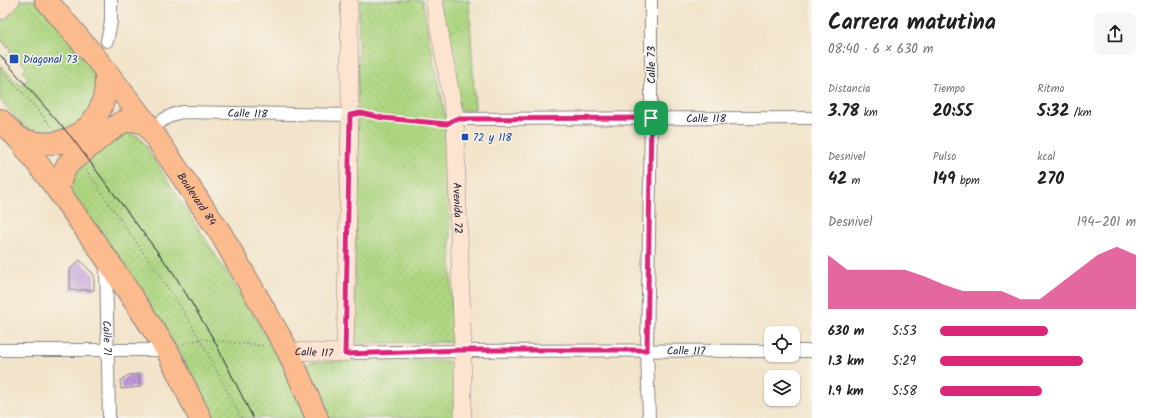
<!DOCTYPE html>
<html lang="es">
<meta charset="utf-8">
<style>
body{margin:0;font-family:Kalam,sans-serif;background:#f6f6f6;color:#222;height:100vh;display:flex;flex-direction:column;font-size:15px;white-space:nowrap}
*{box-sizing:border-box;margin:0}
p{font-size:13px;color:#767676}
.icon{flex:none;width:22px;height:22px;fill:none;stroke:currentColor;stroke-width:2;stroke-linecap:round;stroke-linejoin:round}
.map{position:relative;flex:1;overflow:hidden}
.drawer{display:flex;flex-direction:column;background:#fff;width:340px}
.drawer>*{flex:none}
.fabs{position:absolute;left:764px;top:326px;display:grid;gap:8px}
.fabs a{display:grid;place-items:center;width:36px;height:36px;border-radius:8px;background:#fff;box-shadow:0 1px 3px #0004;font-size:20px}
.pin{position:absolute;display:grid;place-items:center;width:34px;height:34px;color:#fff;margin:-17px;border-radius:8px;box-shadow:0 2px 6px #0006}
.round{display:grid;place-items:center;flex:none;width:42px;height:42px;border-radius:8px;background:#f6f6f6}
.overview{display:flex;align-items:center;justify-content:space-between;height:68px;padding:0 16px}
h1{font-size:22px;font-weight:800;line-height:30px}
.stats{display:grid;grid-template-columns:repeat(3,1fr);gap:6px;height:68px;padding:4px 16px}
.stats div{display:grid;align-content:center}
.stats b{font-size:17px;font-weight:800}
.stats small{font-size:11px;font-weight:400}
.stats p{font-size:11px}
.chart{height:112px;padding:8px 16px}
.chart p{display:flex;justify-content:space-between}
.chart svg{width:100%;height:72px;margin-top:4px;fill:#db2777;opacity:.7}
ul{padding:0 16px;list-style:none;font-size:13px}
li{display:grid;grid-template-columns:64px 48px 1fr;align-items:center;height:30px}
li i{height:10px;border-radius:5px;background:#db2777}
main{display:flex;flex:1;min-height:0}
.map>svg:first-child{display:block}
.grass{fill:url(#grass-dots);stroke:#687c5e}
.building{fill:url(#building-hatch)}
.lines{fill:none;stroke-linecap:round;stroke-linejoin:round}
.street-casing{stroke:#8a8382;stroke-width:14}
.secondary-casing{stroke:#8a8382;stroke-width:18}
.highway-casing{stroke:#8a8382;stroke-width:24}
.path{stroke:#8a8382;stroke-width:2;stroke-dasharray:1 3;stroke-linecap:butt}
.street{stroke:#fff;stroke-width:12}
.secondary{stroke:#fde4d1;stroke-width:17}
.highway{stroke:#fbbb8d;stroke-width:22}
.tram{stroke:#22223b;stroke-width:1}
.route-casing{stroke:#fff;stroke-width:8}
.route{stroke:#db2777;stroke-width:5}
.transit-dot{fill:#1a4fb4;stroke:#f7f3e8;stroke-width:1.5}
.labels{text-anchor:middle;stroke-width:3;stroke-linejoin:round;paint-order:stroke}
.transit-label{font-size:11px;fill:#164399;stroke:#f7f3e8;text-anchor:start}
.street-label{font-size:11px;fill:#22223b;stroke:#f7f3e8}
</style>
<main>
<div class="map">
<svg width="812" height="418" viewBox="0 0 812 418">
<defs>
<pattern id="grass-dots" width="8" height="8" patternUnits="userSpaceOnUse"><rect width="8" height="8" fill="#aed681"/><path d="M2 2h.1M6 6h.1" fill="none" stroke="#95b770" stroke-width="1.8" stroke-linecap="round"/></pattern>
<pattern id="building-hatch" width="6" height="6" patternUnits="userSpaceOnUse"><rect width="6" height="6" fill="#c097dc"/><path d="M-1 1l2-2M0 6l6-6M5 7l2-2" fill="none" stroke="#9c7bb4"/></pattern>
</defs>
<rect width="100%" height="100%" fill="#f7f3e8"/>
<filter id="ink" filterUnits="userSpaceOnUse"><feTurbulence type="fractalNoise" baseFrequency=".025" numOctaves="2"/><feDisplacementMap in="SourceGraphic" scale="8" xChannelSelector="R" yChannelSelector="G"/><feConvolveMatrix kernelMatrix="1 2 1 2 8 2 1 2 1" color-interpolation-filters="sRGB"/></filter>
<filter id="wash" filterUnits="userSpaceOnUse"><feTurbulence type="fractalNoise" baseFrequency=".012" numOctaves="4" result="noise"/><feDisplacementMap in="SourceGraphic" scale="16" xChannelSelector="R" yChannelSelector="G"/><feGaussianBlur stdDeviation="0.9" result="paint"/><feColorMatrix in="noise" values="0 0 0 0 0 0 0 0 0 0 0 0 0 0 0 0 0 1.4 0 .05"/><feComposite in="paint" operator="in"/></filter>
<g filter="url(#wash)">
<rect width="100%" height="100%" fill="#f2e4ca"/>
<path class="grass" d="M21 0H37L94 71 98 92 88 117 73 129 41 135 24 127 0 100V65L20 85 29 78 23 71 26 67 0 37V20Z
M359 0H422L447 124 453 342 354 343Z
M439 0H469L475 109 460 111Z
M123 132 140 137 274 347 307 418H214L175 345 66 189 69 173Z
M449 361 455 368V418H324L303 368 310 362Z"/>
<g id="blocks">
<path class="building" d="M80 260 94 275V290H70V269Z
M139 374 140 387 121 389 120 381 128 375Z"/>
</g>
</g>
<g filter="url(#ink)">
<use href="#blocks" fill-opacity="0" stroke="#8a8382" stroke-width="1"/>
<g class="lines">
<defs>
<g id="street">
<path d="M107 41 111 22V0"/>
<path id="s1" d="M455 119 812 118"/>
<path id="s2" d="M151 130C161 121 168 115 182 112L350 115"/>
<path id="s3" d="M106 263 109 418"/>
<path d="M0 350H167"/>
<path d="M793 351H812"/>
<path id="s4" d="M345 353C487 350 629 350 771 351"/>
<path d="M649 418 647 350 651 118V0"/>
</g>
<g id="secondary">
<path id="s5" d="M434 0 455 119 463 350V418"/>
<path d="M0 11 11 0"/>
<path id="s6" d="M288 351 345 353 350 115 349 0"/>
</g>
<g id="highway">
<path id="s7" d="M46 0 95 57 146 123 221 234 288 351 317 418"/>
<path d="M0 120 18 138 57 189 106 258 167 350 200 418"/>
<path d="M18 138C68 157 110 125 106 71"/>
<path d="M57 189 63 173 68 164 105 134 122 122 133 120 146 123"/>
</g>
</defs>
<use href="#street" class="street-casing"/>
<use href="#secondary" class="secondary-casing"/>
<use href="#highway" class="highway-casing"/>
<path class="path" d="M0 41 10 52 6 56
M0 69 20 90 51 126
M363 113 383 118 442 123
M86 170 177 301 200 339 241 418
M183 344 200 339 266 346"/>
<use href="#street" class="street"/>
<use href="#secondary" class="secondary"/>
<use href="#highway" class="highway"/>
<path class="tram" d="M0 55 72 138 174 274 214 340 253 418"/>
</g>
</g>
<g class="lines" filter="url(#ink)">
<defs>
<path id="route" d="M361 113 383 118 447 124 455 119 651 118 647 350H463L345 354 350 115Z"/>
</defs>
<use href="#route" class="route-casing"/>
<use href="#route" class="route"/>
</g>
<g class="transit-dot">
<rect x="9" y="54" width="10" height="10" rx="2"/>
<rect x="461" y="133" width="8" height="8" rx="2"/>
</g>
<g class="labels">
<g class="transit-label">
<text x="23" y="63">Diagonal 73</text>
<text x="473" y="141">72 y 118</text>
</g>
<g class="street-label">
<text transform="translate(651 65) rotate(-90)" y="4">Calle 73</text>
<text dy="4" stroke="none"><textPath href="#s2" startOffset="102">Calle 118</textPath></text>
<text dy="4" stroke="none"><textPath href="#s1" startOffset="251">Calle 118</textPath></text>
<text dy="4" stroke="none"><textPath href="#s7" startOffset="250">Boulevard 84</textPath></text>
<text dy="4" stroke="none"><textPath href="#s5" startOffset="210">Avenida 72</textPath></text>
<text dy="4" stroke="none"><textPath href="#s3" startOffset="75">Calle 71</textPath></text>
<text dy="4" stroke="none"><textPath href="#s4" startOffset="341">Calle 117</textPath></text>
<text dy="4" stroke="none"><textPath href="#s6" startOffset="26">Calle 117</textPath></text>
</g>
</g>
</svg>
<div class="fabs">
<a><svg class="icon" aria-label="locate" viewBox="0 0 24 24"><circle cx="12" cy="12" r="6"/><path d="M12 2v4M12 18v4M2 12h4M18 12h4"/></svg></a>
<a><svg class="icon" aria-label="layers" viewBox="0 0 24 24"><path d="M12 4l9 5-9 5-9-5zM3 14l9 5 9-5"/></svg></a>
</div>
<div class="pin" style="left:651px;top:118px;background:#1e9e55"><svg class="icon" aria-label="arrive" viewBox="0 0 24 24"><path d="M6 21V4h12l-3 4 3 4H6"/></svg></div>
</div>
<section class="drawer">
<div class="overview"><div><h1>Carrera matutina</h1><p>08:40 · 6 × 630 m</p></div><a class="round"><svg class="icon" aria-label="share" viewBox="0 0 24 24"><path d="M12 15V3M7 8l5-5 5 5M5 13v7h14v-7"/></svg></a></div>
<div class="stats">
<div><p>Distancia</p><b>3.78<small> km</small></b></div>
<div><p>Tiempo</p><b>20:55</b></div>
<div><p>Ritmo</p><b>5:32<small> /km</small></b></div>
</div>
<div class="stats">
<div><p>Desnivel</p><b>42<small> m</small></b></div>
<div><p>Pulso</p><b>149<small> bpm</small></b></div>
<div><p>kcal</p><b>270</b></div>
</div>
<div class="chart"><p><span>Desnivel</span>194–201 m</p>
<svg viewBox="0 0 160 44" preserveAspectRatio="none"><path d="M0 44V11L10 20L20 20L30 20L40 20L50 24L60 29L70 33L80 33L90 33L100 38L110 38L120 29L130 20L140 11L150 6L160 11V44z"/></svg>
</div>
<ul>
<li><b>630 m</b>5:53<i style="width:55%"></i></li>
<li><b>1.3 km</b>5:29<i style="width:73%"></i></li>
<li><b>1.9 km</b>5:58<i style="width:52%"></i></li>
</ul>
</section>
</main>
